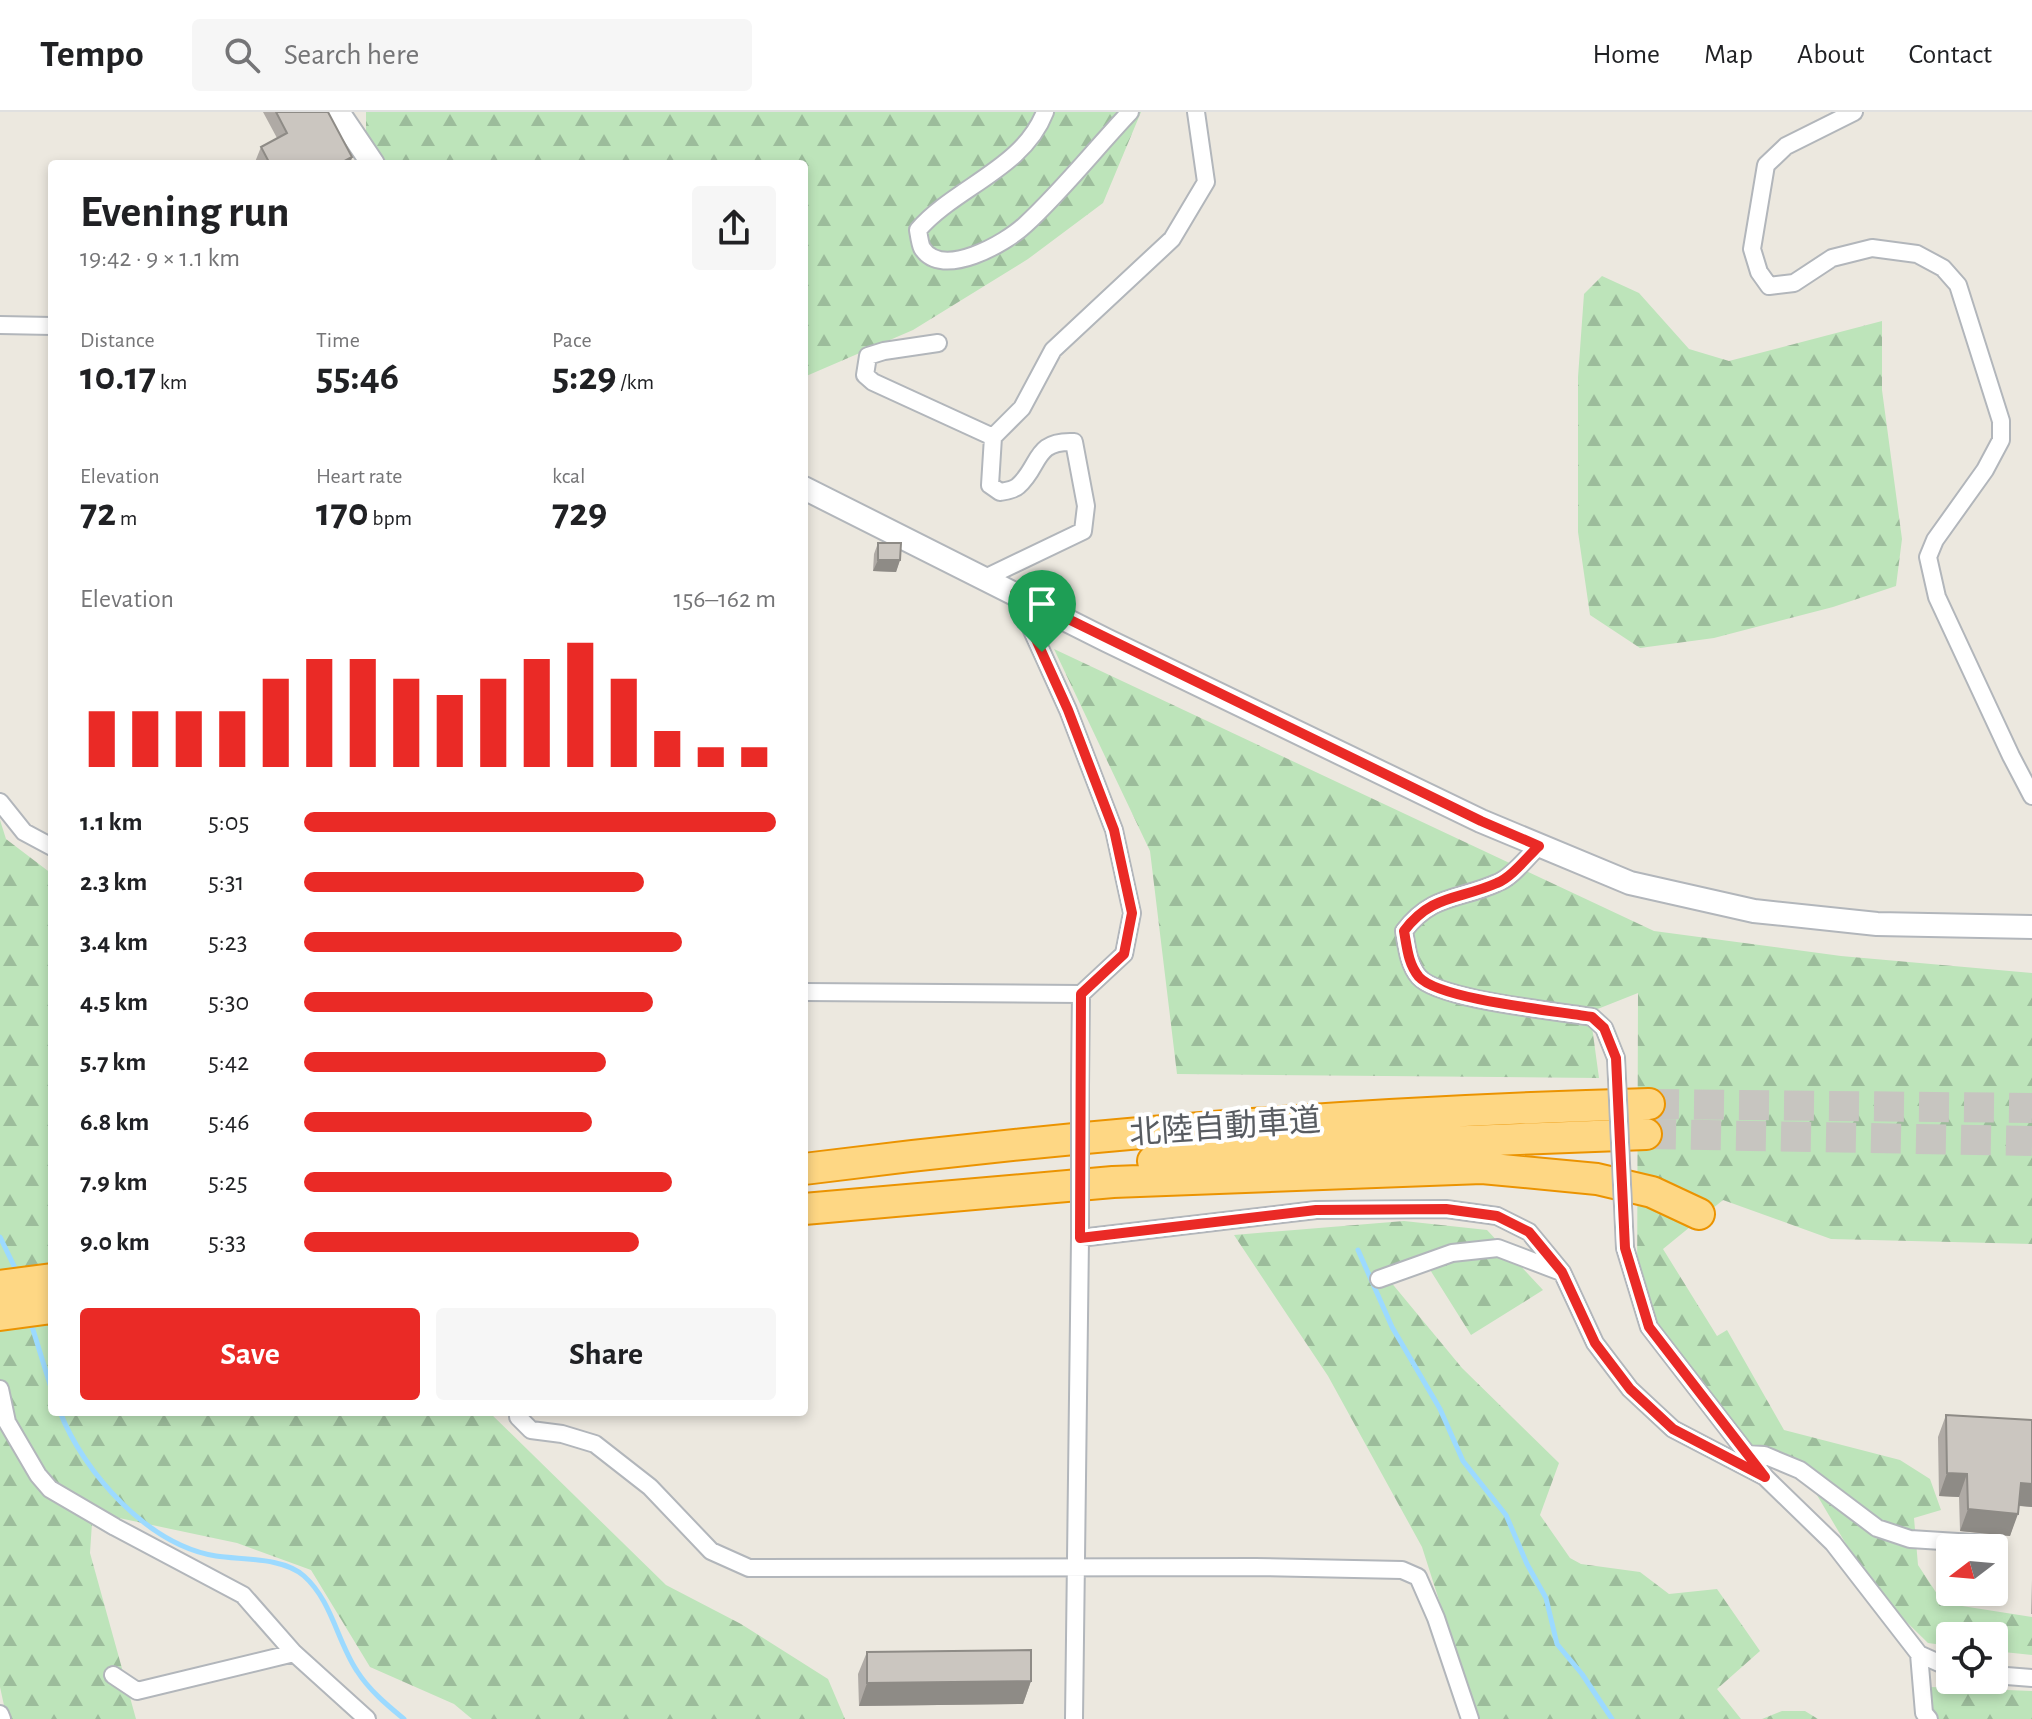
<!DOCTYPE html>
<meta charset="utf-8">
<style>
body{margin:0;font-family:"Alegreya Sans","Noto Sans JP",sans-serif;background:#f6f6f6;color:#202124;height:100vh;display:flex;flex-direction:column;font-size:30px;white-space:nowrap}
*{box-sizing:border-box;margin:0}
p{font-size:26px;color:#757577}
.icon{flex:none;width:44px;height:44px;fill:none;stroke:currentColor;stroke-width:2;stroke-linecap:round;stroke-linejoin:round}
.map{position:relative;flex:1;overflow:hidden}
.sheet{position:absolute;left:48px;top:48px;width:760px;height:1256px;display:flex;flex-direction:column;background:#fff;border-radius:8px;box-shadow:0 4px 12px #0003}
.sheet>*{flex:none}
.needle{width:52px;rotate:254deg}
.fabs{position:absolute;left:1936px;top:1422px;display:grid;gap:16px}
.fabs a{display:grid;place-items:center;width:72px;height:72px;border-radius:8px;background:#fff;box-shadow:0 4px 12px #0003;font-size:40px}
.pin{position:absolute;display:grid;place-items:center;width:68px;height:68px;color:#fff;margin:-82px -34px;border-radius:50% 50% 50% 0;rotate:-45deg;box-shadow:0 0 8px #0007}
.pin .icon{rotate:45deg}
.round{display:grid;place-items:center;flex:none;width:84px;height:84px;border-radius:8px;background:#f6f6f6}
.head{display:flex;align-items:center;justify-content:space-between;height:136px;padding:0 32px}
h1{font-size:44px;font-weight:700;line-height:60px}
.metrics{display:grid;grid-template-columns:repeat(3,1fr);gap:12px;height:136px;padding:8px 32px}
.metrics div{display:grid;align-content:center}
.metrics b{font-size:40px;font-weight:700}
.metrics small{font-size:22px;font-weight:400}
.metrics p{font-size:22px}
.chart{height:224px;padding:16px 32px}
.chart p{display:flex;justify-content:space-between}
.chart svg{width:100%;height:144px;margin-top:8px;stroke:#ea2a26;stroke-width:6}
.primary-button{display:flex;gap:16px;margin-top:auto;padding:16px 32px}
.primary-button a{flex:1;height:92px;border-radius:8px;background:#ea2a26;color:#fff;font-size:32px;font-weight:700;line-height:92px;text-align:center}
.primary-button a+a{background:#f6f6f6;color:#202124}
ul{padding:0 32px;list-style:none;font-size:26px}
li{display:grid;grid-template-columns:128px 96px 1fr;align-items:center;height:60px}
li i{height:20px;border-radius:10px;background:#ea2a26}
header{display:flex;align-items:center;gap:48px;box-sizing:border-box;height:112px;padding:0 40px;background:#fff;border-bottom:2px solid #e0e0e0}
header strong{font-size:38px}
nav{display:flex;gap:44px;margin-inline-start:auto;font-size:28px}
.search{width:560px;height:72px;background:#f6f6f6;display:flex;align-items:center;gap:20px;box-sizing:border-box;padding:0 28px;border-radius:8px;color:#757577;font-size:30px}
.map>svg:first-child{display:block}
.forest{fill:url(#forest-firs)}
.lines{fill:none;stroke-linecap:round;stroke-linejoin:round}
.stream{stroke:#9cdaff;stroke-width:5}
.motorway-tunnel{stroke:#c7c5c0;stroke-width:30;stroke-dasharray:30 15;stroke-linecap:butt}
.minor-casing{stroke:#b2b6bb;stroke-width:20}
.tertiary-casing{stroke:#b2b6bb;stroke-width:26}
.motorway-casing{stroke:#eb9300;stroke-width:34}
.minor{stroke:#fff;stroke-width:16}
.tertiary{stroke:#fff;stroke-width:22}
.motorway{stroke:#fed784;stroke-width:30}
.minor-bridge-casing{stroke:#b2b6bb;stroke-width:20;stroke-linecap:butt}
.minor-bridge{stroke:#fff;stroke-width:16}
.wall{fill:#afaaa5}
.shaded-wall{fill:#8e8b86}
.building{fill:#cbc6c0;stroke:#8e8b86;stroke-width:2}
.route-casing{stroke:#fff;stroke-width:16}
.route{stroke:#ea2a26;stroke-width:10}
.labels{text-anchor:middle;stroke-width:8;stroke-linejoin:round;paint-order:stroke}
.street-label{font-size:32px;fill:#585c61;stroke:#fff}
</style>
<header>
<strong>Tempo</strong>
<div class="search"><svg class="icon" aria-label="search" viewBox="0 0 24 24"><circle cx="10" cy="10" r="6"/><path d="M15 15l6 6"/></svg>Search here</div>
<nav><a>Home</a><a>Map</a><a>About</a><a>Contact</a></nav>
</header>
<div class="map">
<svg width="2032" height="1607" viewBox="0 0 2032 1607">
<defs>
<pattern id="forest-firs" width="22" height="20" patternUnits="userSpaceOnUse" patternTransform="scale(2)"><rect width="22" height="20" fill="#bde4ba"/><path d="M5 1l3.5 6h-7zM16 11l3.5 6h-7z" fill="#9cbc9b"/></pattern>
</defs>
<rect width="100%" height="100%" fill="#ece8df"/>
<path class="forest" d="M366 0H1141L1103 91 1028 147 913 218 804 265V52H366Z
M1602 164 1639 181 1689 237 1729 249 1882 209V278L1902 427 1896 474 1833 495 1714 526 1640 536 1590 503 1578 420V265L1584 182Z
M1054 537 1654 819 1841 844 2032 861V1132L1831 1127 1723 1088 1663 1137 1717 1224 1727 1218 1784 1318 1900 1348 1930 1367 1941 1398 1914 1406 1918 1453 1943 1491 2032 1505V1543L1994 1539V1524H1950V1534L1928 1531 1872 1476 1814 1378 1781 1341 1731 1329 1681 1269 1637 1206 1638 881 1590 900 1599 966 1177 962 1150 739Z
M0 708 6 727 52 762V1300H489L666 1473 741 1512 828 1567 845 1607H472L454 1592 370 1555 311 1458 237 1431 119 1406 93 1396 90 1441 136 1607H7L0 1575Z
M1404 1109 1487 1118 1543 1178 1471 1223 1422 1145 1385 1163 1462 1256 1559 1351 1540 1403 1570 1446 1581 1452 1640 1460 1669 1482 1717 1477 1760 1539 1717 1577 1741 1607H1477L1422 1435 1328 1264 1234 1123Z
M1931 1575 2032 1579V1607H1932Z
M1782 1599H1805L1818 1607H1762Z"/>
<g class="lines">
<path class="stream" d="M0 1125 17 1160
M1358 1138 1392 1215 1440 1297 1463 1349 1506 1403 1527 1452 1546 1486 1557 1532 1582 1562 1612 1607
M30 1208 52 1279
M60 1300C84 1361 148 1433 216 1444 242 1448 283 1445 304 1464 332 1489 337 1529 357 1559 369 1578 387 1593 404 1607"/>
<path class="motorway-tunnel" d="M1649 992 2032 996
M1646 1022 2032 1029"/>
<defs>
<path id="minor" d="M1045 0C1023 57 955 75 918 118 919 124 920 132 922 136 942 168 1006 131 1025 113 1062 79 1095 37 1130 0
M1854 0 1786 34 1766 53 1752 137 1759 160 1769 174 1794 171 1832 146 1872 136 1917 142 1943 156 1958 173 2001 309V328L1985 358 1935 428 1928 445 1937 485 2011 644 2032 684
M0 213 52 214
M938 231 884 239 868 244 865 263 873 270 993 325
M983 467 1083 419 1086 394 1074 330C1033 328 1041 354 1018 374 1014 378 1005 379 1000 380L990 373 993 325 1022 296 1053 238 1172 127 1206 70 1196 0
M0 690 24 720 52 735
M1539 734C1527 745 1513 765 1497 771 1459 788 1432 782 1404 819 1407 835 1408 852 1419 865 1439 888 1558 899 1592 905L1604 916 1616 946
M804 880 1081 882 1124 842 1132 801 1114 718 1068 598 1015 481
M1080 974 1081 882
M1625 1136 1649 1215 1765 1365 1833 1431 1919 1542 1950 1556
M1379 1167 1452 1141 1498 1136 1561 1160
M0 1277 7 1310 38 1363 50 1377 115 1415 243 1483 294 1541 367 1607
M518 1300V1305L531 1318 562 1322 595 1332 650 1375 711 1439 749 1456 1255 1455 1402 1458 1418 1465 1436 1506 1470 1607
M1747 1342 1764 1343 1800 1358 1877 1416 1910 1427 1990 1432
M1919 1542 1924 1601 1929 1607
M113 1563 137 1579 294 1541
M1994 1563 2032 1566
M0 1602 2 1607
M1074 1607 1080 1126 1316 1098 1446 1097 1497 1104 1529 1120 1562 1160 1595 1231 1630 1277 1673 1317 1765 1365"/>
<path id="tertiary" d="M338 0 373 52
M804 376 1106 528 1481 709 1630 771 1754 799 1877 812 2032 815"/>
<path id="motorway" d="M1153 1049 1366 1033 1646 1022
M804 1057C1086 1021 1364 1000 1649 992
M804 1097 1113 1070 1482 1056 1597 1067 1652 1080 1699 1102
M0 1174 52 1167
M0 1203 52 1196"/>
</defs>
<use href="#minor" class="minor-casing"/>
<use href="#tertiary" class="tertiary-casing"/>
<use href="#motorway" class="motorway-casing"/>
<use href="#minor" class="minor"/>
<use href="#tertiary" class="tertiary"/>
<use href="#motorway" class="motorway"/>
<defs>
<path id="minor-bridge" d="M1616 946 1625 1136
M1080 974V1126"/>
</defs>
<use href="#minor-bridge" class="minor-bridge-casing"/>
<use href="#minor-bridge" class="minor-bridge"/>
</g>
<path class="wall" d="M263 0H328L352 45 350 52H257L255 50 261 35 277 26Z
M878 431 900 448 896 460 873 459 874 442Z
M1946 1303 2032 1308V1395L2019 1394 2010 1424 1960 1419 1959 1385 1939 1384 1938 1325Z
M1941 1428 1950 1436V1467H1936L1937 1440Z
M2032 1468V1502H2031Z
M867 1540 1031 1569 1023 1592 859 1594 858 1562Z"/>
<path class="shaded-wall" d="M352 45 350 52H339Z
M878 448H900L896 460 873 459Z
M1947 1361 1967 1362 1959 1385 1939 1384Z
M2021 1371 2032 1372V1395L2012 1393Z
M1968 1397 2018 1402 2010 1424 1960 1419Z
M1940 1455 1950 1456V1467H1936Z
M1031 1569 1023 1592 859 1594 867 1571Z"/>
<path class="building" d="M276 0H328L352 45 339 52H270L261 35 287 21Z
M878 431H901L900 448H878Z
M1946 1303 2032 1308V1372L2021 1371 2018 1402 1968 1397 1967 1362 1947 1361Z
M1941 1428 1980 1431V1436H1950V1456L1940 1455Z
M1031 1538V1569L867 1571V1540Z"/>
<g class="lines">
<defs>
<path id="route" d="M1015 481 1481 709 1539 734C1527 745 1512 765 1497 771 1459 788 1432 782 1404 819 1407 835 1408 852 1419 865 1440 888 1558 899 1592 905L1604 916 1616 946 1625 1136 1649 1215 1765 1365 1673 1317 1630 1277 1595 1231 1562 1160 1529 1120 1497 1104 1446 1097 1316 1098 1080 1126 1081 882 1124 842 1132 801 1114 718 1068 598Z"/>
</defs>
<use href="#route" class="route-casing"/>
<use href="#route" class="route"/>
</g>
<g class="labels">
<g class="street-label">
<text transform="translate(1225 1014) rotate(-4)" y="11">北陸自動車道</text>
</g>
</g>
</svg>
<div class="fabs">
<a><svg class="needle" viewBox="-14 -14 28 28"><path d="M0-13l5 13h-10z" fill="#e53935"/><path d="M0 13l5-13h-10z" fill="#757577"/></svg></a>
<a><svg class="icon" aria-label="locate" viewBox="0 0 24 24"><circle cx="12" cy="12" r="6"/><path d="M12 2v4M12 18v4M2 12h4M18 12h4"/></svg></a>
</div>
<div class="pin" style="left:1042px;top:540px;background:#1e9e55"><svg class="icon" aria-label="arrive" viewBox="0 0 24 24"><path d="M6 21V4h12l-3 4 3 4H6"/></svg></div>
<section class="sheet">
<div class="head"><div><h1>Evening run</h1><p>19:42 · 9 × 1.1 km</p></div><a class="round"><svg class="icon" aria-label="share" viewBox="0 0 24 24"><path d="M12 15V3M7 8l5-5 5 5M5 13v7h14v-7"/></svg></a></div>
<div class="metrics">
<div><p>Distance</p><b>10.17<small> km</small></b></div>
<div><p>Time</p><b>55:46</b></div>
<div><p>Pace</p><b>5:29<small> /km</small></b></div>
</div>
<div class="metrics">
<div><p>Elevation</p><b>72<small> m</small></b></div>
<div><p>Heart rate</p><b>170<small> bpm</small></b></div>
<div><p>kcal</p><b>729</b></div>
</div>
<div class="chart"><p><span>Elevation</span>156–162 m</p>
<svg viewBox="0 0 160 44" preserveAspectRatio="none"><path d="M5 44V27M15 44V27M25 44V27M35 44V27M45 44V17M55 44V11M65 44V11M75 44V17M85 44V22M95 44V17M105 44V11M115 44V6M125 44V17M135 44V33M145 44V38M155 44V38"/></svg>
</div>
<ul>
<li><b>1.1 km</b>5:05<i style="width:100%"></i></li>
<li><b>2.3 km</b>5:31<i style="width:72%"></i></li>
<li><b>3.4 km</b>5:23<i style="width:80%"></i></li>
<li><b>4.5 km</b>5:30<i style="width:74%"></i></li>
<li><b>5.7 km</b>5:42<i style="width:64%"></i></li>
<li><b>6.8 km</b>5:46<i style="width:61%"></i></li>
<li><b>7.9 km</b>5:25<i style="width:78%"></i></li>
<li><b>9.0 km</b>5:33<i style="width:71%"></i></li>
</ul>
<div class="primary-button"><a>Save</a><a>Share</a></div>
</section>
</div>
